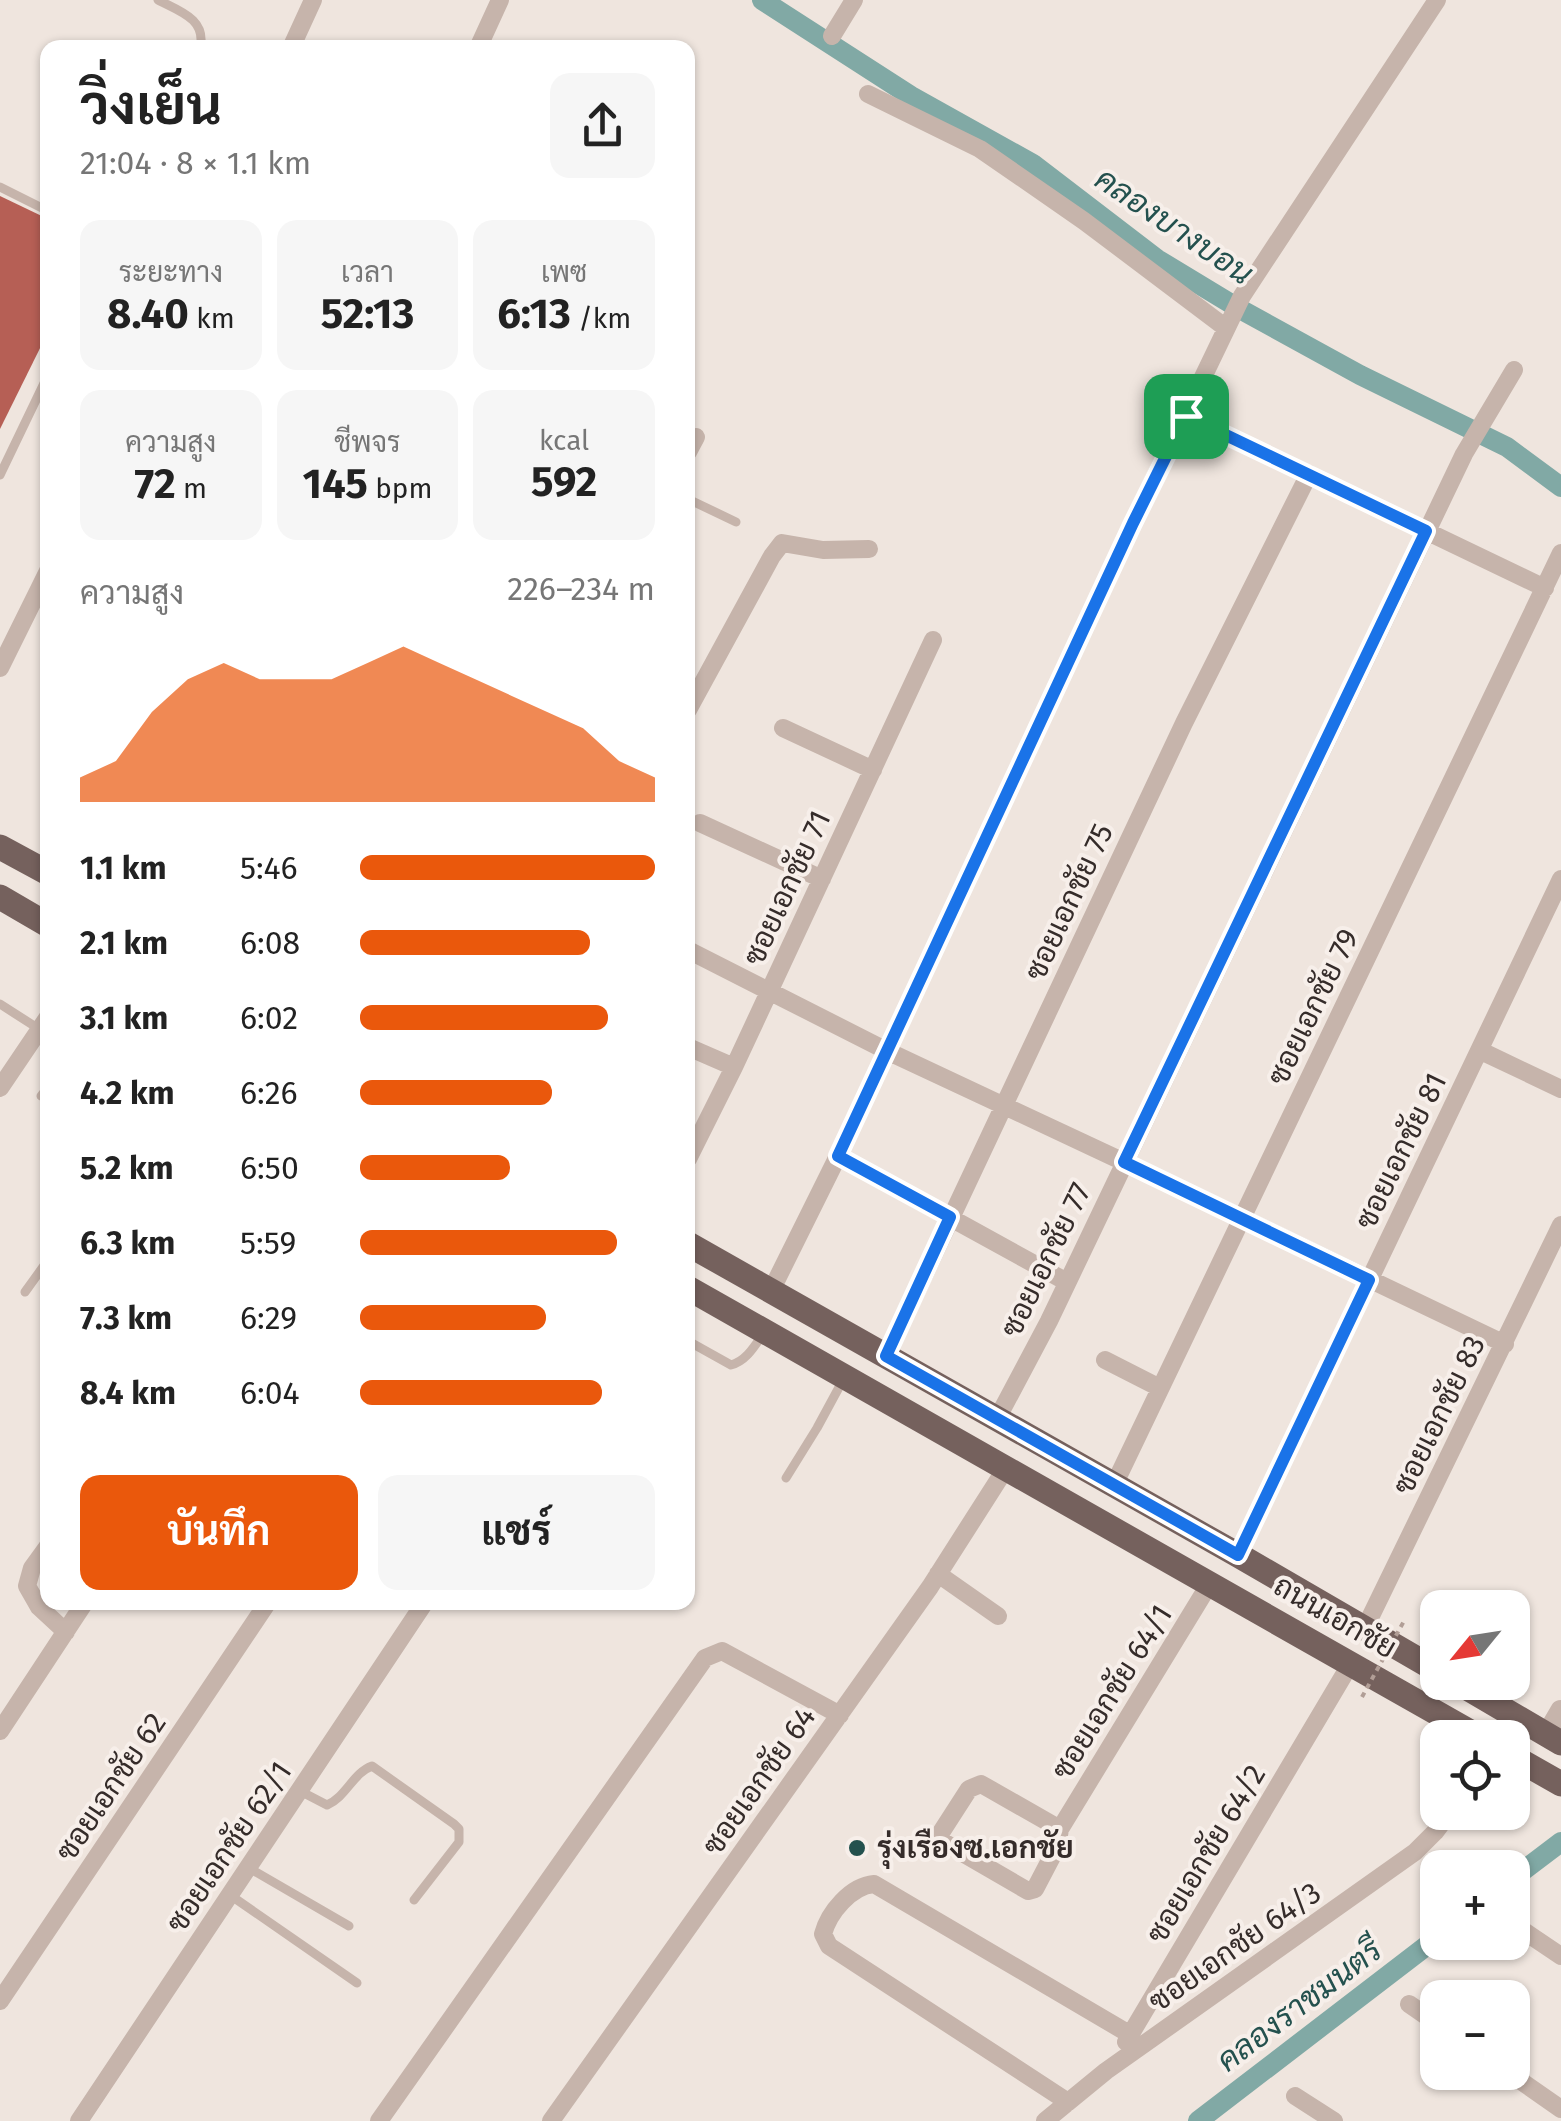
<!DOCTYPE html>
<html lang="th">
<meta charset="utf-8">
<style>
body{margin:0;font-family:"Fira Sans",Sarabun,sans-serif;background:#f6f6f6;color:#222;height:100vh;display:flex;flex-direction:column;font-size:38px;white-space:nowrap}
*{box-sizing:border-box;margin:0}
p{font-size:32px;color:#767676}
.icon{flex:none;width:55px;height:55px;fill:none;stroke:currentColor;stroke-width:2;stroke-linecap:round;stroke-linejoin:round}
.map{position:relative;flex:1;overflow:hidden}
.panel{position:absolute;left:40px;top:40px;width:655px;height:1570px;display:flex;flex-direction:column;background:#fff;border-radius:20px;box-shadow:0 2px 8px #0004}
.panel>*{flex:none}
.needle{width:65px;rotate:240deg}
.buttons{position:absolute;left:1420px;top:1590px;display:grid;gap:20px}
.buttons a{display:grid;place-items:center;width:110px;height:110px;border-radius:20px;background:#fff;box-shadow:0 2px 8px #0004;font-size:50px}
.pin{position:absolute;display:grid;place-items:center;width:85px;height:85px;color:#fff;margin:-42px;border-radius:20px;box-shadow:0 5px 15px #0006}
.round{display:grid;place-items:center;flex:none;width:105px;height:105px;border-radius:20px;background:#f6f6f6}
.overview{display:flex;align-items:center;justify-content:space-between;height:170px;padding:0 40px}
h1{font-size:55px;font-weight:700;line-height:75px}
.stats{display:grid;grid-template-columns:repeat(3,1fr);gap:15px;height:170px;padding:10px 40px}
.stats div{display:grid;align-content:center;border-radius:20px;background:#f6f6f6;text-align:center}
.stats b{font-size:42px;font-weight:700}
.stats small{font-size:28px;font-weight:400}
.stats p{font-size:28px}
.chart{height:280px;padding:20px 40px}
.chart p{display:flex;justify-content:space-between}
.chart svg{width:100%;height:180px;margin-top:10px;fill:#ea580c;opacity:.7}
.action{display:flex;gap:20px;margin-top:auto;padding:20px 40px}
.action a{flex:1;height:115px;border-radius:20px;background:#ea580c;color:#fff;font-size:40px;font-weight:700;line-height:115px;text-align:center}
.action a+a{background:#f6f6f6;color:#222}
ul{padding:0 40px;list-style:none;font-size:32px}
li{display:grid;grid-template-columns:160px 120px 1fr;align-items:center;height:75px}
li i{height:25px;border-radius:12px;background:#ea580c}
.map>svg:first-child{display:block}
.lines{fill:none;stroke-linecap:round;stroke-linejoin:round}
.canal{stroke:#81a9a5;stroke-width:20}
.building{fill:#b65f55}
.service{stroke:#c6b4ab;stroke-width:9}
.minor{stroke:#c6b4ab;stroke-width:18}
.tertiary{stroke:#c6b4ab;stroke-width:22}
.primary{stroke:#75615d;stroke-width:25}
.path-bridge{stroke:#b19e96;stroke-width:4;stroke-dasharray:5 5;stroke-linecap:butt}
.route-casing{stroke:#fff;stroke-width:20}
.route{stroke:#1a73e8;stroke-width:12}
.poi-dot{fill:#24514e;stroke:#f7efea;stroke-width:4}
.labels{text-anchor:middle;stroke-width:8;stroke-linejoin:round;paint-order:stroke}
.street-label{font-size:30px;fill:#352c2a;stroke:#f7efea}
.poi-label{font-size:30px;font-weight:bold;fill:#352c2a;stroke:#f7efea;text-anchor:start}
.water-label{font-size:32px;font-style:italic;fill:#24514e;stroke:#f7efea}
</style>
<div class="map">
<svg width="1561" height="2121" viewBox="0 0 1561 2121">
<rect width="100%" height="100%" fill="#efe5de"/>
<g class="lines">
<path class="canal" d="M762 0 911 96 1033 164 1157 259 1238 308 1360 375 1507 447 1561 487
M1512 1879 1561 1842
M1198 2121 1438 1937"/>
</g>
<path class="building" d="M0 196 48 219V332L0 429Z"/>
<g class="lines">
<path class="service" d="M158 0C179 11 207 19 200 48
M0 187 48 211
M0 475 48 375
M688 499 736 522
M0 1004 39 1029
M41 1096 48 1087
M25 1292 48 1260
M688 1341 731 1365C746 1361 754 1347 763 1334
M786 1478 817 1428 843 1380
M300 1791 327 1805C346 1797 353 1773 372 1766L454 1824 459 1829V1842L414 1900
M249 1868 349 1926
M230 1895 357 1983"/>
<path class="minor" d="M832 36 854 0
M291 48 313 0
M478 48 500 0
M868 94 980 149 1084 221 1226 328
M1186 416 1545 588
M688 452 696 437
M0 668 48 571
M688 710 772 556 782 543 823 550 869 549
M783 728 873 770
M700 823 822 879
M688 950 887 1051 1124 1162 1505 1344
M688 1047 734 1067
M1481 1051 1561 1089
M0 1088 48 1017
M838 1156 1067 1282
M688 1159 734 1067 933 640
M771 1291 838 1156 1133 523 1242 296 1437 0
M886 1356 1184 723 1309 474
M1105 1360 1160 1388
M997 1419 1049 1321 1464 454 1514 370
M1114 1485 1561 553
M48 1546 32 1568 27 1586 39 1607 66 1632
M1238 1555 1561 879
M938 1574 998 1616
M1365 1628 1561 1225
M0 1731 85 1602
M1060 1829 981 1784 969 1789 940 1834V1840L1028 1891 1035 1889 1057 1847 1060 1829 1210 1583
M1512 1923 1561 1956
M0 2001 268 1602
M1409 2004 1438 2024
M1126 2042 1351 1663
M1508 2072 1561 2109
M1295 2096 1334 2121
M1068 2102 829 1946 823 1934C829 1912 851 1886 874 1884L1131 2035
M79 2121 425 1602
M379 2121 705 1658 722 1651 840 1715
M551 2121 930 1587 1006 1468
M1045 2121 1106 2071 1415 1852 1435 1832 1450 1812"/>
<path class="tertiary" d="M1547 1735 1561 1711"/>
<path class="primary" d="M0 847 48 873
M0 897 48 925
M688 1244 1238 1555 1438 1671
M688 1288 1481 1738
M1457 1682 1561 1743
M1512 1756 1561 1784"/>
<path class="path-bridge" d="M1362 1697 1404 1621"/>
</g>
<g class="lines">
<defs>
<path id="route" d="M1186 416 1426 531 1124 1162 1369 1280 1238 1555 886 1356 950 1217 838 1156 1133 523Z"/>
</defs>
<use href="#route" class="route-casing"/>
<use href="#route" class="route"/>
</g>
<circle class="poi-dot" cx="857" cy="1848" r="10"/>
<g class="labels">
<g class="street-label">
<text transform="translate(787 888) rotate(-65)" y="10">ซอยเอกชัย 71</text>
<text transform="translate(1069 902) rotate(-65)" y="10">ซอยเอกชัย 75</text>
<text transform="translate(1313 1007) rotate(-64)" y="10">ซอยเอกชัย 79</text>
<text transform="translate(1401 1151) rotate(-64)" y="10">ซอยเอกชัย 81</text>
<text transform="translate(1046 1260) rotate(-64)" y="10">ซอยเอกชัย 77</text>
<text transform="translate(1439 1415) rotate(-64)" y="10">ซอยเอกชัย 83</text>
<text transform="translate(1335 1617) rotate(30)" y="10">ถนนเอกชัย</text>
<text transform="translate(1112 1692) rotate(-58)" y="10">ซอยเอกชัย 64/1</text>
<text transform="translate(759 1781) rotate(-55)" y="10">ซอยเอกชัย 64</text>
<text transform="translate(111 1787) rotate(-56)" y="10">ซอยเอกชัย 62</text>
<text transform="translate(229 1847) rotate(-56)" y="10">ซอยเอกชัย 62/1</text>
<text transform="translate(1206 1854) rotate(-59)" y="10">ซอยเอกชัย 64/2</text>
<text transform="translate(1235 1947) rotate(-35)" y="10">ซอยเอกชัย 64/3</text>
</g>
<g class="poi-label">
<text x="877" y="1858">รุ่งเรืองซ.เอกชัย</text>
</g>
<g class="water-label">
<text transform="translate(1174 226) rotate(34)" y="11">คลองบางบอน</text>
<text transform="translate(1299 2005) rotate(-37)" y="11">คลองราชมนตรี</text>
</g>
</g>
</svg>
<div class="buttons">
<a><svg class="needle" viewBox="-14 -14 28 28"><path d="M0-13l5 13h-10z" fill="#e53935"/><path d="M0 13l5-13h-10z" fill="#767676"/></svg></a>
<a><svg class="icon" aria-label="locate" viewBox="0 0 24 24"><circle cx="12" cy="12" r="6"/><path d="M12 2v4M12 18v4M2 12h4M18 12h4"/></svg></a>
<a>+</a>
<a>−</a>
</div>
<div class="pin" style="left:1186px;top:416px;background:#1e9e55"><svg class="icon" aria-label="arrive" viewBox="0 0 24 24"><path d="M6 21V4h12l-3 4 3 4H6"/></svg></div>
<section class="panel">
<div class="overview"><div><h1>วิ่งเย็น</h1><p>21:04 · 8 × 1.1 km</p></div><a class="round"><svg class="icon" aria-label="share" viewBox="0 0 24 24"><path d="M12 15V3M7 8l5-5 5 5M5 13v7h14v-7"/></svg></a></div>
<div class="stats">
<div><p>ระยะทาง</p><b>8.40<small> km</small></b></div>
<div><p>เวลา</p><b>52:13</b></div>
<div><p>เพซ</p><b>6:13<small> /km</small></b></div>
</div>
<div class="stats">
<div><p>ความสูง</p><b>72<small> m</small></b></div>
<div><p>ชีพจร</p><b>145<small> bpm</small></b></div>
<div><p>kcal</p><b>592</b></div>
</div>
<div class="chart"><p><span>ความสูง</span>226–234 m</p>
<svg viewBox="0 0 160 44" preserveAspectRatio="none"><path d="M0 44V38L10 34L20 22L30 14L40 10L50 14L60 14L70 14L80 10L90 6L100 10L110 14L120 18L130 22L140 26L150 34L160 38V44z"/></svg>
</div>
<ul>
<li><b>1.1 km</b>5:46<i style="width:100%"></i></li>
<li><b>2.1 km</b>6:08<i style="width:78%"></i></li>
<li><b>3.1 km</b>6:02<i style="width:84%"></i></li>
<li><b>4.2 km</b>6:26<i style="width:65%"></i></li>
<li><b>5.2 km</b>6:50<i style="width:51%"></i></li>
<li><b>6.3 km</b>5:59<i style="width:87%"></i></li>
<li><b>7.3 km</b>6:29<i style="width:63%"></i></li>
<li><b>8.4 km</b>6:04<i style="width:82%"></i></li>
</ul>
<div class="action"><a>บันทึก</a><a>แชร์</a></div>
</section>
</div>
